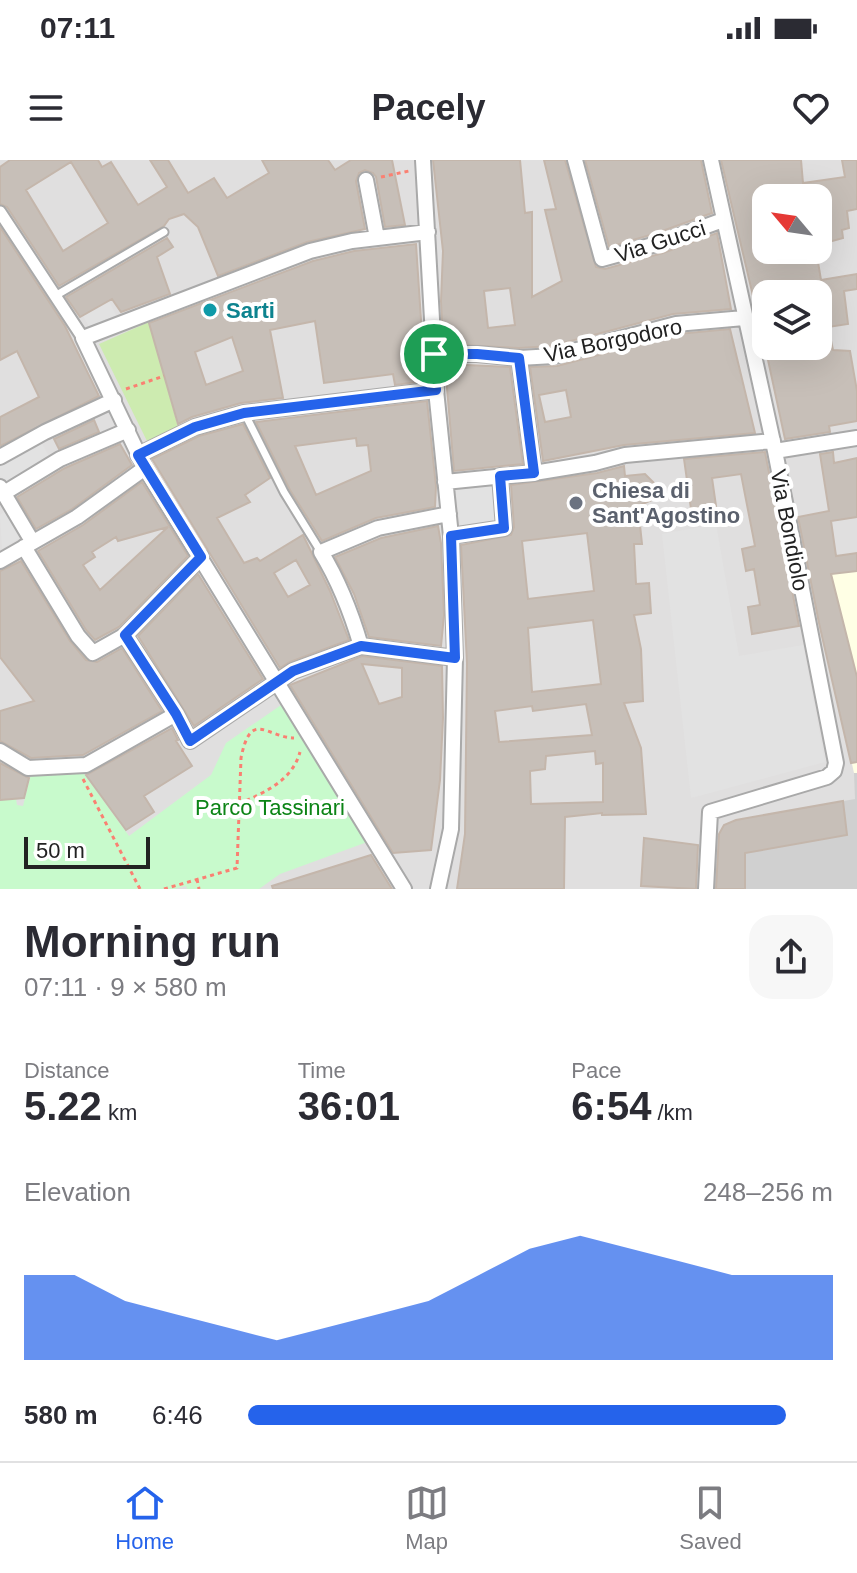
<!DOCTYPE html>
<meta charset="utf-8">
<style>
body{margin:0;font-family:Helvetica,sans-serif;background:#f7f7f7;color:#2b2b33;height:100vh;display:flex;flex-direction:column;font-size:30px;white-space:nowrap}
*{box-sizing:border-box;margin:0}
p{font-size:26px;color:#7c7c81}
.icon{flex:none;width:44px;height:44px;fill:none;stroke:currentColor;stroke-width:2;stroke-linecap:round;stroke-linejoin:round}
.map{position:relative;height:729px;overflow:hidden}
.panel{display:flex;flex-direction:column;background:#fff;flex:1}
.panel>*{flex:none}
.needle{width:52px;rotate:299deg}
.tools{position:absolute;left:752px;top:24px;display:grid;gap:16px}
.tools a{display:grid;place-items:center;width:80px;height:80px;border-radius:16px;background:#fff;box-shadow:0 8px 32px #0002;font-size:40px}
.scale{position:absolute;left:24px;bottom:20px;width:126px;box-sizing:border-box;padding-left:8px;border:4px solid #222;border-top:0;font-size:22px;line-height:28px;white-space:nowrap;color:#222;-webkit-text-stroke:6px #fff;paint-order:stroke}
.pin{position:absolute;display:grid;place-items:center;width:68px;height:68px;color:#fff;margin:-34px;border:4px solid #fff;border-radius:50%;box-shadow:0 2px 8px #0007}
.round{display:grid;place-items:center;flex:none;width:84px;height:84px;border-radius:24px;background:#f7f7f7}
.overview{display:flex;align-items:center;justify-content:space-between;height:136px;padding:0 24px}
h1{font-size:44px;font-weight:700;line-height:60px}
.metrics{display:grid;grid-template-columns:repeat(3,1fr);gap:12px;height:136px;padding:8px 24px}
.metrics div{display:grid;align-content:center}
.metrics b{font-size:40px;font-weight:700}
.metrics small{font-size:22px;font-weight:400}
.metrics p{font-size:22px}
.chart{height:224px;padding:16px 24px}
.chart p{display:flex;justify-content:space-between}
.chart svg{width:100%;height:144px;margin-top:8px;fill:#2563eb;opacity:.7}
ul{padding:0 24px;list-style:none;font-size:26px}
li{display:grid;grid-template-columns:128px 96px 1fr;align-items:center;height:60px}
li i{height:20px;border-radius:10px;background:#2563eb}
.status{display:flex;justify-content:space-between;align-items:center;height:56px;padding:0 40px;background:#fff;direction:ltr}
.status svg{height:22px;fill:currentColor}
header{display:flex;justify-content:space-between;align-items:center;height:104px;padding:0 24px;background:#fff;font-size:36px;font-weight:700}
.menu{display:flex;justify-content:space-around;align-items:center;height:112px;border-top:2px solid #e1e1e2;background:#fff;font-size:22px;color:#7c7c81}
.menu a{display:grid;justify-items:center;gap:4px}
.menu .current{color:#2563eb}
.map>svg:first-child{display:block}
.residential{fill:#e0dfdf;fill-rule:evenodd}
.education{fill:#ffffe5}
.religious{fill:#d0d0d0}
.grass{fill:#cdebb0}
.park{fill:#c8facc}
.parking{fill:#e2e2e2}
.building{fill:#c7bfb8;stroke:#c4b6ab;stroke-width:2;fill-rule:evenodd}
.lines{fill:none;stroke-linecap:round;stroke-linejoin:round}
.service-casing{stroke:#a9a9a9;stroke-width:11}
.pedestrian-casing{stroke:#a9a9a9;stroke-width:15}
.minor-casing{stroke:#a9a9a9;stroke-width:18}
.path{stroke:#fa8072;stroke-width:3;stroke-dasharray:4 4;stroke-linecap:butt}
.service{stroke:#fff;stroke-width:7}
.pedestrian{stroke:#fff;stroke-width:11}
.minor{stroke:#fff;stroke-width:14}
.route-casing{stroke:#fff;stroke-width:16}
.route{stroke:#2563eb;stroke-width:10}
.culture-dot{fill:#0f9aa8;stroke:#fff;stroke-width:3}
.worship-dot{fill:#6b7280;stroke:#fff;stroke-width:3}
.labels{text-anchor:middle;stroke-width:8;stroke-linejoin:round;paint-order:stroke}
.street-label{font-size:22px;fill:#222;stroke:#fff}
.culture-label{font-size:22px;font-weight:bold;fill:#0d838f;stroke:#fff;text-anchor:start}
.worship-label{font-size:22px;font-weight:bold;fill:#5b616d;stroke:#fff;text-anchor:start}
.park-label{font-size:22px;fill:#0c8416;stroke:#fff}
</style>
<div class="status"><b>07:11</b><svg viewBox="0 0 49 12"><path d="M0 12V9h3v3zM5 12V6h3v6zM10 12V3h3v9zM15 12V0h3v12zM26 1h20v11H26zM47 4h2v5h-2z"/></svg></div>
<header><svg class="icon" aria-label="menu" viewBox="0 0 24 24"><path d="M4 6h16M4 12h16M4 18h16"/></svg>Pacely<svg class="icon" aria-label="heart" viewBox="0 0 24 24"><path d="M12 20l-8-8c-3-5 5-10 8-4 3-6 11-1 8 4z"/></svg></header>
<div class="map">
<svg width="857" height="729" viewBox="0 0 857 729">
<rect width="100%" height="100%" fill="#f2efe9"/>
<path class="residential" d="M0 0H857V729H0ZM766 38H818V90H766ZM766 134H818V186H766Z"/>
<path class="education" d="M857 410V613H854L811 416Z"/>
<path class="religious" d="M854 613H857V729H712L714 682 724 665 736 660 855 639Z"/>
<path class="grass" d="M149 162 178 267 147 281 99 184Z"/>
<path class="park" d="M284 543 370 681 280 714 259 729H187L186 726 174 729H0V640L16 639 17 645 23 646 31 614H84L129 676 211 615 226 583Z"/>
<path class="parking" d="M109 141 116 155 90 168 83 156Z
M40 280 51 300 6 326 0 316V303Z
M497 322 500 364 461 370 455 327Z
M7 350 23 376 2 389 0 355Z
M716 364 739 496 803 485 825 602 691 638 662 374Z"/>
<path class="building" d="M10 0H98L102 7 111 2 138 45 167 27 150 0H168L188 33 214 18 227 38 269 13 262 0H328L335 10 351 0H392L405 65 385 67 376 17 373 13 365 10 359 13 356 21 365 69 307 82 218 116 198 67 184 54 169 59 164 66 59 126 7 47 0 44V7ZM71 2 108 63 63 91 26 30Z
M433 0H520L525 53 532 52V137L562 121 545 50 556 49 544 0H565L596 107 605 109 663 93 717 73 731 149 673 154 552 186 519 188 443 184 441 141 443 91ZM510 128 515 165 488 168 484 131Z
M585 0H701L712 53 657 73 609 87Z
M721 0H801L803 23 845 17 842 0H857V49L847 51 849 68 842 70 843 78 818 85V35L766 38V90H816L821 120 857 114V129L844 131 848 164 828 167 833 190 850 191 857 231V261L829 266 830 272 785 279 765 186H818V134H766V169L761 170Z
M0 67 65 166 99 236 0 286V257L39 237 17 191 0 200Z
M167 78 173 87 157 97 170 134 121 152 112 139 80 157 66 137Z
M416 84 425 221 395 225 393 214 324 223 315 161 270 170 283 238 241 243 192 257 178 264 149 163 313 101 354 91ZM232 177 243 211 206 225 195 192Z
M730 169 755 273 624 285 543 301 530 207 557 206 678 174ZM566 230 571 257 545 262 539 235Z
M445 204 510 207 523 304 454 311Z
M427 241 436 326 435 347 376 358 322 381 290 330 256 262ZM356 278 357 286 368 285 371 311 316 335 295 286Z
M94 260 99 272 59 289 54 279Z
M243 264 270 318 245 335 250 342 217 358 244 403 257 398 260 401 303 375 330 431 349 480 290 502 280 508 152 299 199 276ZM296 400 310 425 288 437 274 413Z
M120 284 132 305 72 349 36 369 17 337 65 308Z
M765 292 799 466 752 474 748 447 760 445 754 409 746 411 742 389 755 386 741 314 712 318 716 346 691 349 684 299Z
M833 292 834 303 857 298V357L831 361 836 396 857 393V411L831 414 857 517V602L851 603 819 463 798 357 829 351 820 294Z
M624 306 625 316 645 314 654 323 656 333 652 340 638 346 642 384H634L636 424 649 423 651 453 634 455 641 489 643 541 624 543 641 588 646 654 602 655V653L565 657 564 729H457L465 674 467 503 461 385 511 375 514 367 511 325 597 313ZM587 373 594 431 528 439 522 381ZM593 460 601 524 532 532 528 468ZM586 544 592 575 499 582 495 551 532 546 533 551ZM595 591 596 604 603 603V642L531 644 530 611 545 609 546 596Z
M142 322 188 396 119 467 95 480 86 470 38 391 83 365ZM168 367 100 430 83 405 95 397 92 392 116 377 118 381Z
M438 366 441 383 444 455 441 486 369 477 354 434 335 397 381 378Z
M21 401 70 481 86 500 97 502 122 488 162 551 83 595 31 598 0 581V551L34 541 0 497V411Z
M198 414 263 519 194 566 138 476Z
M362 496 442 506 443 558 440 620 431 690 393 693 290 525ZM362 504 402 508V537L379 544Z
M172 568 178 580 176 581 192 606 144 636 154 652 126 670 86 615Z
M0 603 29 618 24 638 0 640Z
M843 641 847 675 745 693V729H716L719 674 724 665 736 660Z
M644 678 698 685 696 729 641 726Z
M371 695 392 729H273L272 726Z"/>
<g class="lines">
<defs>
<path id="service" d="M55 136 164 72
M245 254 284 332 321 392"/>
<path id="pedestrian" d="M0 52 83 178"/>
<path id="minor" d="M423 0 436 230 451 376 455 498 451 669 438 729
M575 0 602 99 660 83 723 60
M366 20 377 78
M434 194H477L519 198 554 196 676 164 744 158
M519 198 534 313
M775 291 857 278
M138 295 195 267 244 253 436 230
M0 297 45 272 114 240
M445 322 534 313 595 303 625 295 773 281
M0 327 32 381
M4 333 60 299 128 270
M451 376 504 368 500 316
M24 387 78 476 93 493 125 475 176 554
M0 401 77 357 145 308
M125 475 201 397
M361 486C351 452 340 423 321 392L378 368 449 354
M0 591 28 608 86 605 176 554 190 581 293 511 361 486 455 498
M404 729 145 308 83 178 310 91 352 81 428 72
M706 729 710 652 827 617 834 611 836 603 775 291 711 0"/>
</defs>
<use href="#service" class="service-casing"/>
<use href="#pedestrian" class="pedestrian-casing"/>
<use href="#minor" class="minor-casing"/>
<path class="path" d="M381 17 409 11
M126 229 164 216
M83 619 140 729
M239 644C265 632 292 621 300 592
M197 719 199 729
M164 729 237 708 241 598C251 549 266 577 294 578"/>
<use href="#service" class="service"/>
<use href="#pedestrian" class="pedestrian"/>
<use href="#minor" class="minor"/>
</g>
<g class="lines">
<defs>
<path id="route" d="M434 194H477L519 198 534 313 500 316 504 368 451 376 455 498 361 486 293 511 190 581 176 554 125 475 201 397 138 295 195 267 244 253 436 230Z"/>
</defs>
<use href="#route" class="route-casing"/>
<use href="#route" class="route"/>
</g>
<circle class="culture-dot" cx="210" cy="150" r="8"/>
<circle class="worship-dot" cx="576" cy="343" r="8"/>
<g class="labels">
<g class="street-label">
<text transform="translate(660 81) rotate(-18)" y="8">Via Gucci</text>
<text transform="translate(613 180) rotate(-12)" y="8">Via Borgodoro</text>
<text transform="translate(790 370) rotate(79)" y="8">Via Bondiolo</text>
</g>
<g class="culture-label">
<text x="226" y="158">Sarti</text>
</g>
<g class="worship-label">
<text x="592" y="338">Chiesa di<tspan x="592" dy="25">Sant'Agostino</tspan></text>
</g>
<g class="park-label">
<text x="270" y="655">Parco Tassinari</text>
</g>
</g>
</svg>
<div class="tools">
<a><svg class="needle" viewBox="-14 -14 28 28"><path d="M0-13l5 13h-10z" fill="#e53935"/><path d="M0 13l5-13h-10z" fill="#7c7c81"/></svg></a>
<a><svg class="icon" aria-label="layers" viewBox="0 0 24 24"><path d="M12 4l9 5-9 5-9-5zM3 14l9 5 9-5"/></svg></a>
</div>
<div class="scale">50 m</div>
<div class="pin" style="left:434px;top:194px;background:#1e9e55"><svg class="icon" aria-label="arrive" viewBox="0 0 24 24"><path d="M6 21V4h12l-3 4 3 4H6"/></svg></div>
</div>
<section class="panel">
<div class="overview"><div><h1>Morning run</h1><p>07:11 · 9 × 580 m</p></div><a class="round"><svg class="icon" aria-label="share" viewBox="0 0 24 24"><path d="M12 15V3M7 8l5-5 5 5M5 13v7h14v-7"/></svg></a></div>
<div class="metrics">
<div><p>Distance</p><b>5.22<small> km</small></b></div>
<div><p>Time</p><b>36:01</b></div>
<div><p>Pace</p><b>6:54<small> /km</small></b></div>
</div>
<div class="chart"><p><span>Elevation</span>248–256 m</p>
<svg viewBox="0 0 160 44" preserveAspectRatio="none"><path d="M0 44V18L10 18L20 26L30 30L40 34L50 38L60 34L70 30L80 26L90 18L100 10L110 6L120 10L130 14L140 18L150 18L160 18V44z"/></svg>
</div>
<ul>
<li><b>580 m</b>6:46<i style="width:92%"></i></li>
</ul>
</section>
<nav class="menu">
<a class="current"><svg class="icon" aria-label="home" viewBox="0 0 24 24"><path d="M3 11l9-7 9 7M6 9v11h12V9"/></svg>Home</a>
<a><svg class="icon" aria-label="map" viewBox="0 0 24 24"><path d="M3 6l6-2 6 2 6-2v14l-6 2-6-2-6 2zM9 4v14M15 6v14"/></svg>Map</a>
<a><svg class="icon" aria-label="saved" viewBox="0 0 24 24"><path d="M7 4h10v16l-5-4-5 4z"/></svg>Saved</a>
</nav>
